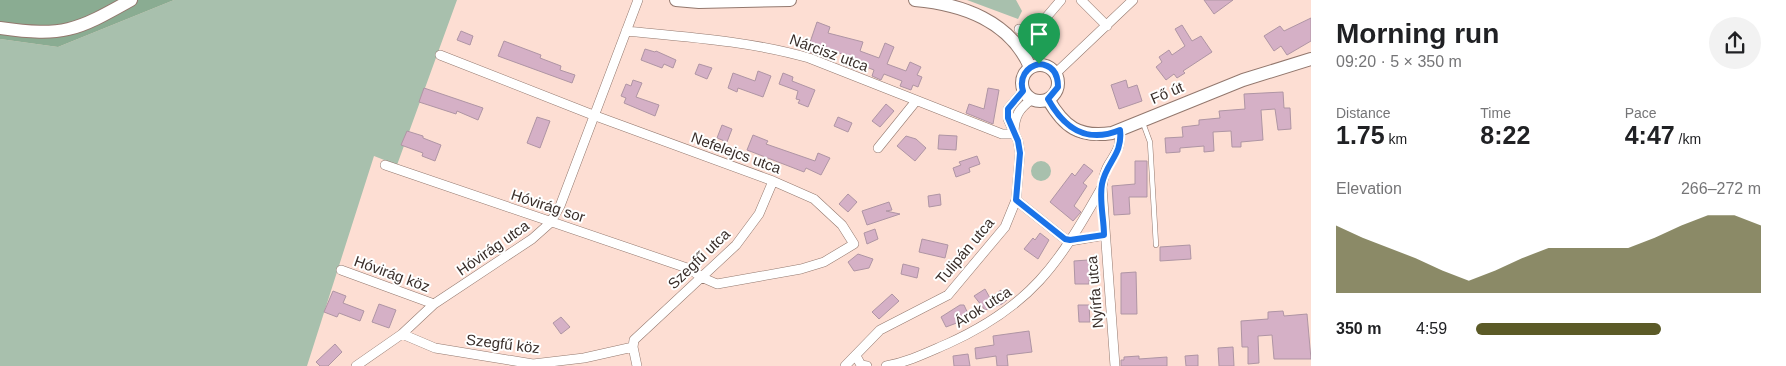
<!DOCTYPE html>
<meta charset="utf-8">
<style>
body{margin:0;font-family:Helvetica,sans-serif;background:#f2f2f2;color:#202124;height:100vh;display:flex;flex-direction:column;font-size:19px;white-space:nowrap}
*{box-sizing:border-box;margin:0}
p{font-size:16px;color:#757577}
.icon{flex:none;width:28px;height:28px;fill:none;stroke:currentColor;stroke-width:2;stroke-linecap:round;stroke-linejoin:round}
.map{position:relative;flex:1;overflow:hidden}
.details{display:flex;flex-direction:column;background:#fff;width:475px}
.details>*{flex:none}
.pin{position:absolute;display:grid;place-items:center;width:42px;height:42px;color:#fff;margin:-51px -21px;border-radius:50% 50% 50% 0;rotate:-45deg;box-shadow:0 0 5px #0007}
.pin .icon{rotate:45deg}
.round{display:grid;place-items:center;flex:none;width:52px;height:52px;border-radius:26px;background:#f2f2f2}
.headline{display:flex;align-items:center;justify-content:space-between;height:85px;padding:0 25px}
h1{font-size:28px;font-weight:700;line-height:38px}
.figures{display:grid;grid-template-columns:repeat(3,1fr);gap:8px;height:85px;padding:5px 25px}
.figures div{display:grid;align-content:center}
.figures b{font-size:25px;font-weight:700}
.figures small{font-size:14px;font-weight:400}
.figures p{font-size:14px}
.chart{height:140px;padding:10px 25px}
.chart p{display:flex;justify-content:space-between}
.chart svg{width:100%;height:90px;margin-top:5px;fill:#5b5a27;opacity:.7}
ul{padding:0 25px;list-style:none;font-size:16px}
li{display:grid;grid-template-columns:80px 60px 1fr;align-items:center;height:38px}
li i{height:12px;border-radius:6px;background:#5b5a27}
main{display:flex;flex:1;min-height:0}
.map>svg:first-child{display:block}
.green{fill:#a8c0ad}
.forest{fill:#8aac92}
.building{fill:#d5b0c6;stroke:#af95a4}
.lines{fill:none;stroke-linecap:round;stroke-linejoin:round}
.service-casing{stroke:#93786e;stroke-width:5.5}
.minor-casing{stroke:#93786e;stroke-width:10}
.secondary-casing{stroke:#93786e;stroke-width:14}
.service{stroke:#fff;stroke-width:4.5}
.minor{stroke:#fff;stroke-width:9}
.secondary{stroke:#fff;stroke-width:12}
.route-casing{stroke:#fff;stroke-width:10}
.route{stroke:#1a73e8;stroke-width:6}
.labels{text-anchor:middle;stroke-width:4;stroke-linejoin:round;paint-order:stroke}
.street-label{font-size:15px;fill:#392e2a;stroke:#fff}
</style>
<main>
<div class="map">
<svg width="1311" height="366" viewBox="0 0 1311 366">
<rect width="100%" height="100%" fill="#fdded3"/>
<path class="green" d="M174 0H457L397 165 374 156 307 366H0V39L58 47Z
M967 0H1016L1022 11 1018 19Z
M1031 171a10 10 0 1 1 20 0a10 10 0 1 1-20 0Z"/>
<path class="forest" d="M0 0H174L58 47 0 39Z"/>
<path class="building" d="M1204 0H1233L1214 14Z
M1311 18V41L1287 55 1281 46 1274 51 1264 36 1280 26 1284 31Z
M817 22 830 27 828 33 863 42 860 51 879 58 885 43 894 47 887 64 906 71 910 62 921 67 917 75 922 77 918 87 913 85 911 90 900 86 902 81 884 74 881 80 872 76 874 70 856 63 854 69 841 64 845 55 825 48 822 56 807 51Z
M1182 25 1192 41 1201 36 1212 52 1183 71 1185 73 1177 78 1174 74 1166 80 1156 67 1162 62 1159 57 1169 50 1172 55 1185 46 1175 29Z
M461 31 473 36 470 45 457 40Z
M504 41 541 55 540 58 561 66 560 70 575 75 572 83 498 56Z
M645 49 655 52 656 51 676 60 673 68 664 64 662 68 641 60Z
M699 64 712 68 707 79 695 74Z
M758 71 771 76 763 97 738 88 737 92 728 88 733 73 755 81Z
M783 73 793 77 792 81 815 90 808 107 798 103 800 100 796 99 798 91 779 84Z
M633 80 642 83 636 97 659 105 655 116 624 103 626 98 621 96 626 84 631 86Z
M1126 80 1128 88 1137 85 1142 101 1119 109 1111 85Z
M424 88 483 108 478 120 457 111 456 114 419 102Z
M988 88 999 90 993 124 966 113 969 104 984 109Z
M1283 92 1284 108H1290L1291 129 1278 130 1275 109 1261 110 1263 140 1241 142V147H1232L1231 131 1213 132 1214 151 1204 152V146L1180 148V152L1166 153 1165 138 1183 137 1182 127 1199 125V120L1220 118 1219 111 1245 109 1244 94Z
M886 104 894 111 880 127 872 121Z
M537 117 550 121 540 148 527 143Z
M838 117 852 123 848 132 834 126Z
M722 125 732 129 727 142 717 138Z
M407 131 423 136V138L441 145 435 161 422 156 423 153 401 145Z
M753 135 768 141 766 144 815 161 818 153 830 158 821 175 806 168 804 172 747 150Z
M939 135 957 136 956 150 938 149Z
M906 136 916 139 926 148 915 161 897 146Z
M977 156 980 164 969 168 970 172 956 177 953 168 961 165 959 162Z
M1135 161H1147V197H1129L1130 214 1114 215 1112 186 1135 184Z
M1084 164 1093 171 1083 183 1087 186 1074 206 1081 212 1073 221 1050 202 1072 173 1075 176Z
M848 194 857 202 848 212 839 204Z
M940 194 941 205 929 207 928 196Z
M889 202 892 210 886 211 900 214 867 225 862 211Z
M875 229 878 239 867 244 864 233Z
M1040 233 1049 240 1038 259 1024 249 1033 238 1035 240Z
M922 239 948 245 945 258 919 252Z
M1190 245 1191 259 1160 261V247Z
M858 254 873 259 869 268 854 271 848 262Z
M1088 260 1090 265 1089 284H1075L1074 261Z
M903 264 919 268 917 278 901 274Z
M1136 272 1137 314H1121V273Z
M985 289 990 298 1001 290 1008 299 1002 304 985 310 974 296Z
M333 291 346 296 343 303 364 311 360 321 339 313 337 317 324 312Z
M892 294 899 301 879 319 872 312Z
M379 304 396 310 389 328 372 322Z
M960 305H964L970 318 946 327 941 317Z
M1078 305H1089L1090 322H1079Z
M1283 311 1284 316 1307 314 1311 359H1274L1272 335 1258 336 1259 363 1248 364V347H1242L1241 321 1268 319V312Z
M561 317 570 327 561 334 553 323Z
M1029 331 1032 352 1007 355 1008 366H997L996 356 976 359 975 348 994 345 993 336Z
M335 344 342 352 328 366H320L316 362Z
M1233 347 1234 366H1219L1218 348Z
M968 354 970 366H954L953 356Z
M1198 355V366H1186L1185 356Z
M1139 356V359L1167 357V366H1121V360H1124V357Z"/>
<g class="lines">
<defs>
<path id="service" d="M1143 123 1150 142 1156 245"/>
<path id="minor" d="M1081 0 1107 26
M1019 29 1026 34H1032L1061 0
M626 31C687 37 750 41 809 58L1002 134H1014
M1056 73 1133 0
M1014 131C1015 115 1019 109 1032 99
M878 148 916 101
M385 165 690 269 701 277 717 284 801 269 824 262 854 244 842 225 814 199 773 181 593 115 440 55
M1016 200 1065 239 1070 241 1105 235
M341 270 434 304
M402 334 435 348 533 364 584 358 633 347
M856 356 861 365 867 366
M356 366 402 334 434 304 532 239 550 223 560 206 638 0
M637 366 633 347 634 340 736 245 759 214 773 181
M845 366 880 330 948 295 1005 227 1016 200 1020 153 1018 141 1008 119V109L1023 91
M886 366C908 362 926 353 947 344 1031 306 1058 265 1102 187
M1115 366 1102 187C1103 180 1105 170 1109 164 1117 151 1122 146 1119 130"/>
<path id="secondary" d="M676 0 699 2 790 0
M915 0C962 4 1010 21 1030 67
M0 28C63 37 76 31 131 0
M1022 83a18 18 0 1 1 36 0a18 18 0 1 1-36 0Z
M1048 99C1064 127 1079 138 1112 133L1243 80 1311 59"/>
</defs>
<use href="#service" class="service-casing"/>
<use href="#minor" class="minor-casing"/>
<use href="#secondary" class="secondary-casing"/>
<use href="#service" class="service"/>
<use href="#minor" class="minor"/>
<use href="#secondary" class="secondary"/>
</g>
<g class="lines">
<defs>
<path id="route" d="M1039 64C1053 65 1058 74 1058 87L1048 99C1064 128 1086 144 1120 130 1123 155 1106 162 1102 184 1099 200 1104 219 1104 235L1070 240 1065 239 1016 200 1020 153 1018 141 1008 118V109L1023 91C1019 78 1026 67 1039 64Z"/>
</defs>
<use href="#route" class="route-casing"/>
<use href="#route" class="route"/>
</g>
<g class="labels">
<g class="street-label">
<text transform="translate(829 53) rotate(20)" y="5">Nárcisz utca</text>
<text transform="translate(1167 93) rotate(-23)" y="5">Fő út</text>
<text transform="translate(736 153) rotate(20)" y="5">Nefelejcs utca</text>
<text transform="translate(548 206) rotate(18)" y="5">Hóvirág sor</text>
<text transform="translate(493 248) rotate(-35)" y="5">Hóvirág utca</text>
<text transform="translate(965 251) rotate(-50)" y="5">Tulipán utca</text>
<text transform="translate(699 259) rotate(-44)" y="5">Szegfű utca</text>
<text transform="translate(392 274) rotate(20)" y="5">Hóvirág köz</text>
<text transform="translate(1095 292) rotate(-95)" y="5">Nyírfa utca</text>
<text transform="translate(983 307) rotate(-32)" y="5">Árok utca</text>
<text transform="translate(503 344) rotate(7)" y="5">Szegfű köz</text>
</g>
</g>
</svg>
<div class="pin" style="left:1039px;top:64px;background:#1e9e55"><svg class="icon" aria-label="arrive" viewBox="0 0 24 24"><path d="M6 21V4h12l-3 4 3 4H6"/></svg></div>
</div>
<section class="details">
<div class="headline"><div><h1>Morning run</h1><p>09:20 · 5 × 350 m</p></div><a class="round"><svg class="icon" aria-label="share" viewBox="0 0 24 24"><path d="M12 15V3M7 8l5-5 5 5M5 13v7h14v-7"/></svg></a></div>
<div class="figures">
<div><p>Distance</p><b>1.75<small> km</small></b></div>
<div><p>Time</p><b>8:22</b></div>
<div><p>Pace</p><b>4:47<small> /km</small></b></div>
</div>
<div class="chart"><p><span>Elevation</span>266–272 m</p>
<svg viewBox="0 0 160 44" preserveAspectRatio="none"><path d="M0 44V11L10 17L20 22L30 27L40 33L50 38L60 33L70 27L80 22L90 22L100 22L110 22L120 17L130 11L140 6L150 6L160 11V44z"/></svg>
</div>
<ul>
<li><b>350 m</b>4:59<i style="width:65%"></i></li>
</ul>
</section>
</main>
